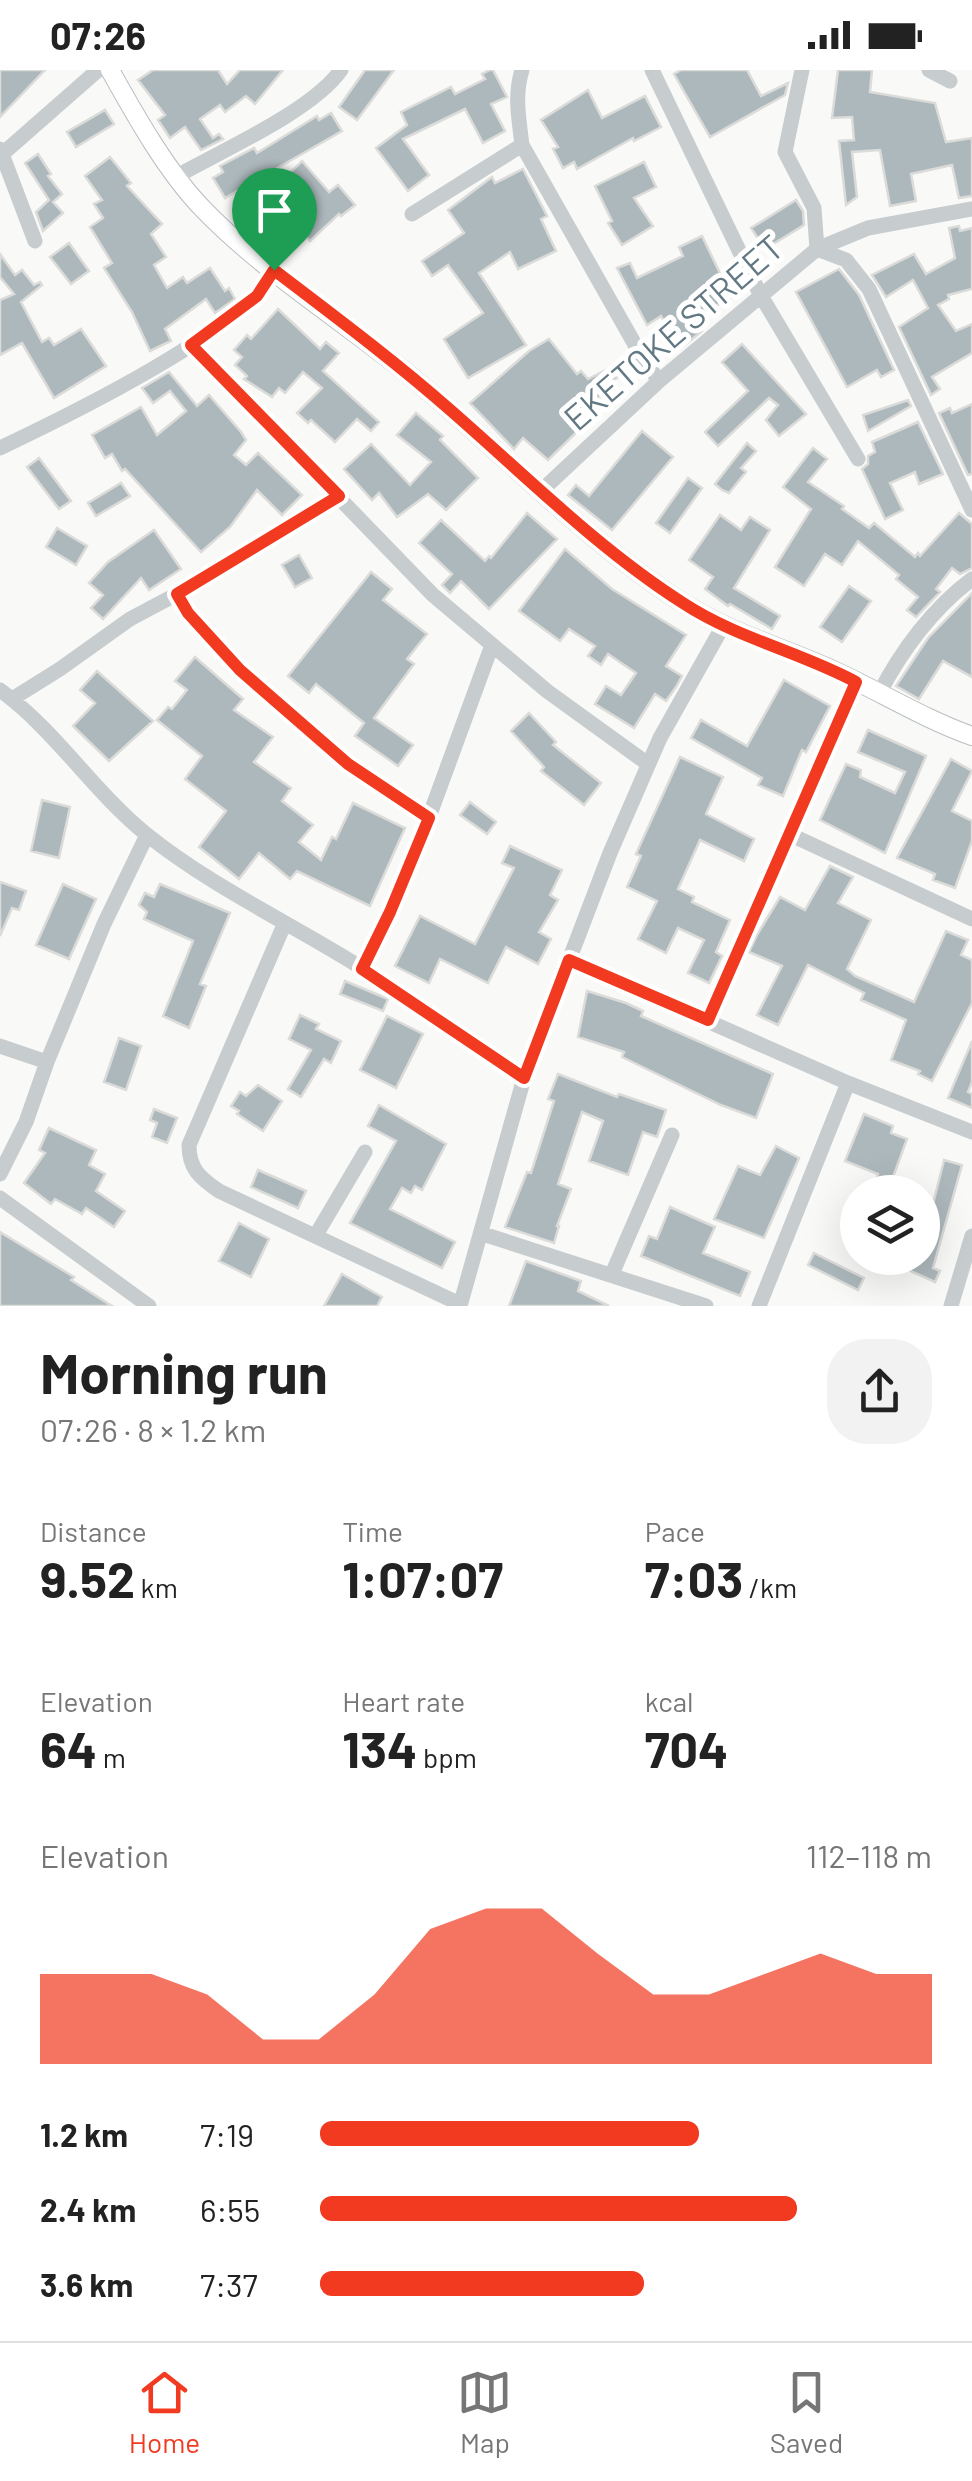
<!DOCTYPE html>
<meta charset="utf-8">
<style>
body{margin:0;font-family:Barlow,sans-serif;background:#f2f2f2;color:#222;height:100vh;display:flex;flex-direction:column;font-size:38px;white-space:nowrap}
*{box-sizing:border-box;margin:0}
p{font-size:32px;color:#767676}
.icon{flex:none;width:55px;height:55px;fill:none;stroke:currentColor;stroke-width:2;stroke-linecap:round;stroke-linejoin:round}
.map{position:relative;height:1236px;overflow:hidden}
.drawer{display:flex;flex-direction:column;background:#fff;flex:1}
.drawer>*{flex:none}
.fabs{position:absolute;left:840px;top:1105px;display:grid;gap:20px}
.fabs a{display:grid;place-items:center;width:100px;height:100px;border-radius:50%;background:#fff;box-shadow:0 10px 40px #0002;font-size:50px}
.pin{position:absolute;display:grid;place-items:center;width:85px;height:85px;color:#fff;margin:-102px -42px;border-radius:50% 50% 50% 0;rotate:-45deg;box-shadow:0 0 10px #0007}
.pin .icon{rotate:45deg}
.round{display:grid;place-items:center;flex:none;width:105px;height:105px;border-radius:40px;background:#f2f2f2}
.head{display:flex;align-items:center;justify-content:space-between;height:170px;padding:0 40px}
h1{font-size:55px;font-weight:700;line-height:75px}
.figures{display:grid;grid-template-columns:repeat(3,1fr);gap:15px;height:170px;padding:10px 40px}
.figures div{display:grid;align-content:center}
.figures b{font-size:50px;font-weight:700}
.figures small{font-size:28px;font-weight:400}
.figures p{font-size:28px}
.chart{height:280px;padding:20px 40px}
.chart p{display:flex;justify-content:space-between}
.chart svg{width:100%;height:180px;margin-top:10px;fill:#f13a1f;opacity:.7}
ul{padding:0 40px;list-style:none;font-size:32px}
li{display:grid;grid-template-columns:160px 120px 1fr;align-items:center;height:75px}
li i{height:25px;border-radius:12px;background:#f13a1f}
.status{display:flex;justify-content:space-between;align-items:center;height:70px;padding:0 50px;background:#fff;direction:ltr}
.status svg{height:28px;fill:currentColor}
.tabs{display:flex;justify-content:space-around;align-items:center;height:140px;border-top:2px solid #e0e0e0;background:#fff;font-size:28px;color:#767676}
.tabs a{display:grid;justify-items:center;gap:5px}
.tabs .current{color:#f13a1f}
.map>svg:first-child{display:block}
.building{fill:#adb8bc;stroke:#dbdbd9;stroke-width:2.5}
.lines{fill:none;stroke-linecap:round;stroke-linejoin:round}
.major-casing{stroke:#babfc2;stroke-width:20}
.minor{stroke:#c7cccf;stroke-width:15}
.major{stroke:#fff;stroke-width:18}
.route-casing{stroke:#fff;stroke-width:20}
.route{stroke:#f13a1f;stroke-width:12}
.labels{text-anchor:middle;stroke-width:10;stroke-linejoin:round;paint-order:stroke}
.street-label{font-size:35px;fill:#627984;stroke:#fff}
</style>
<div class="status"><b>07:26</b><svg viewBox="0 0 49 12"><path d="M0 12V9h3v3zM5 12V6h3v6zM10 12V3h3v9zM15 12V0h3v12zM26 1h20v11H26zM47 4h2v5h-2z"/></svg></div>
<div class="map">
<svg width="972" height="1236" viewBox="0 0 972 1236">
<rect width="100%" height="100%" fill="#f9f9f7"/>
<path class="building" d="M0 0H45L0 47Z
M153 0H218L227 14 240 0H283L255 34 246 26 225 42 220 35 200 49 213 68 219 64 223 69 201 80 185 57 170 68 158 50 165 45 138 10Z
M365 0H394L357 50 339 37Z
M490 0H493L507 27 491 34 505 61 483 73 465 39 403 69 429 105 408 121 376 78 407 55 401 42 451 17 455 24 485 9 482 4Z
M681 0H747L761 26 788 13 785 25 710 67 674 4Z
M838 0H872L870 22 935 33 946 72 972 68V126L959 128 952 95 911 104 916 131 890 136 880 80 852 82 857 127 846 135 839 71 854 70 852 47 832 48Z
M588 20 602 48 645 26 661 57 634 71 633 68 577 99 574 92 563 98 553 79 558 77 541 50Z
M105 40 114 54 76 77 67 62Z
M331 43 342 61 225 128 213 108 223 102 220 96 254 78 257 83 317 46 319 50Z
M38 84 51 104 48 106 62 124 53 132 63 143 43 161 36 142 49 130 25 93Z
M110 87 131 113 127 116 162 154 151 164 166 187 154 195 167 218 183 207 187 213 210 198 225 221 229 218 235 229 215 243 206 229 165 259 171 271 150 281 132 242 104 198 112 193 90 157 103 148 94 134 102 130 85 106Z
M302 91 329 122 338 115 355 135 341 146 339 144 310 171 295 155 271 174 264 165 280 152 260 132Z
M644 92 656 117 634 128 653 156 622 175 608 153 612 151 595 116Z
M523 99 547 146 541 149 556 181 518 199 510 182 479 203 526 275 468 308 444 269 483 243 448 195 432 206 422 191 464 163 448 140 492 107 495 113Z
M796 130 803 141 804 155 765 179 751 158Z
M959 156 960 161 972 158V219L948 225 949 229 938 235 956 261 972 254V283L932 307 940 319 931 325 899 257 928 238 913 210 886 227 872 205 914 184 926 204 955 188 949 158Z
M702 166 732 228 693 247 702 261 680 279 661 246 647 255 617 198 630 193 637 208 683 186 679 177Z
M69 173 89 201 71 214 50 187Z
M0 184 15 205 22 200 34 215 40 212 42 215 21 232 42 272 49 268 54 275 81 259 106 296 54 328 22 273 0 285V230L14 224 0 207Z
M839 199 859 225 894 300 881 307 877 300 847 317 796 222Z
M278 239 320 279 326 272 339 283 323 301 379 352 371 361 357 349 335 372 311 350 308 353 297 343 322 318 303 302 285 323 279 318 272 327 244 309 247 306 235 295 242 287 234 280 247 265 251 269Z
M549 269 577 304 581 301 588 309 612 297 617 308 595 319 601 326 579 343 587 352 548 390 523 368 514 379 470 333 529 281Z
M742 274 806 344 779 366 766 350 778 335 769 328 718 376 705 362 748 321 722 292Z
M169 302 197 336 209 325 241 362 246 370 234 385 246 395 258 383 302 425 282 445 257 420 230 457 201 482 125 399 122 401 112 384 105 388 92 365 141 337 157 365 186 341 170 321 153 333 142 318Z
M908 330 911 336 868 361 863 345Z
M972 334V404L968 405 939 343 950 338 952 343Z
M416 343 443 366 440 370 478 408 446 440 428 424 397 447 379 423 372 430 344 399 371 374 410 415 431 392 397 365Z
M918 352 943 404 919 414 915 402 890 413 903 440 885 449 862 399 868 394V386L875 382 872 372Z
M642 361 673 387 612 460 568 425 576 415 589 426Z
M747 373 756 381 741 398 746 402 729 423 722 420 715 414Z
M813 378 827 389 808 412 844 436 842 439 869 458 874 453 915 487 918 483 920 486 959 443 972 454V498L960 504 952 498 936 519 940 522 916 547 907 540 918 527 896 509 899 505 858 471 842 495 825 484 804 516 775 497 811 439 783 417Z
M39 388 71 431 59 439 27 397Z
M688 408 702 418 670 463 656 453Z
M121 413 130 426 96 446 88 433Z
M527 443 557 469 489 539 461 511 450 523 442 515 452 504 419 473 441 450 485 491 489 486 491 488Z
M720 445 741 460 750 447 770 460 734 518 780 546 772 559 730 534 728 536 705 519 713 507 689 490Z
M57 458 87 476 76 495 46 477Z
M154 460 181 499 149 520 141 508 103 549 91 538 103 525 89 513 108 492Z
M565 479 612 519 686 565 666 596 682 606 676 617 666 631 655 624 634 658 595 634 606 616 621 625 636 603 608 584 601 595 588 586 595 576 569 559 560 571 519 541Z
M299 485 312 508 295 517 282 495Z
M371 502 392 519 383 530 427 564 407 589 414 594 374 648 413 675 398 696 355 666 364 653 316 614 309 623 288 606Z
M849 516 871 531 842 572 820 557Z
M972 523V607L943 591 919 629 896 616 928 568Z
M195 587 243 629 234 640 273 667 254 692 291 718 282 731 313 755 299 772 321 790 332 767 336 769 353 733 405 758 370 836 297 801 290 809 259 783 239 809 199 777 226 741 185 709 202 686 157 650 168 637 172 639 187 620 175 611Z
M97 601 153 651 109 691 73 656 95 633 80 620Z
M784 610 830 636 806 682 802 680 783 726 758 715 762 708 691 668 701 650 747 676Z
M529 643 556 672 553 675 601 713 584 735 541 701 544 697 511 661Z
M868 660 926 686 885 783 820 750 846 694 861 700 860 707 895 723 905 702 858 682Z
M680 687 723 707 706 744 754 769 744 791 700 770 678 819 694 827 692 832 730 850 716 882 722 886 709 913 688 903 704 870 678 858 666 883 638 869 657 831 627 817 641 786 636 784Z
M951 689 972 701 952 741 972 751V771L955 818 933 810 935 804 897 788Z
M42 730 70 737 59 788 31 781Z
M470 732 496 752 487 764 460 745Z
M510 776 562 800 550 825 558 830 539 862 551 869 538 894 506 877 488 913 440 889 429 913 395 896 420 846 475 874 514 798 502 793Z
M830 796 853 807 838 833 871 850 847 899 855 906 914 932 946 861 968 870 961 885 972 890V933L932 1011 918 1004 920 1001 891 990 906 950 861 930 864 923 808 895 778 955 757 945 782 896 749 882 757 865 780 827 805 840Z
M0 812 26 821 19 840 12 838 0 866Z
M63 814 96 829 69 889 36 875Z
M160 814 230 843 200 914 206 916 189 958 163 946 193 871 144 849 147 842 139 835 145 823 154 827Z
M345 911 388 929 383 941 340 924Z
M587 921 626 933 643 941 641 946 773 1004 756 1048 721 1035 622 987 624 982 578 967Z
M300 945 319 954 316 959 341 971 331 993 324 989 301 1027 288 1019 311 980 289 969Z
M387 946 423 964 396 1018 360 1000Z
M119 968 141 976 126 1020 104 1012Z
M972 971V1012L968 1022 972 1024V1038L948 1028Z
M558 1004 617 1027 619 1024 666 1040 657 1067 643 1062 628 1105 589 1091 603 1051 582 1042 558 1114 571 1119 557 1156H559L554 1173 505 1157 527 1102 531 1103 554 1031 548 1029Z
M258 1015 282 1031 263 1061 237 1044 239 1041 231 1036 240 1022 246 1026Z
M379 1035 446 1074 422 1120 415 1116 411 1123 402 1118 390 1139 455 1172 442 1198 350 1153 396 1071 368 1056Z
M154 1039 177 1048 167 1073 152 1067 157 1053 150 1050Z
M864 1044 893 1056 891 1063 907 1069 889 1118 875 1113 878 1104 845 1091Z
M49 1058 96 1080 89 1095 105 1104 96 1121 125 1141 114 1157 86 1138 82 1144 55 1129 51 1134 24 1113 45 1083 39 1080Z
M776 1076 799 1088 764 1168 714 1149 738 1096 760 1105Z
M944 1090 962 1095 933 1198 940 1201 935 1212 882 1188H922V1153L928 1154Z
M258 1100 306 1121 298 1138 251 1117Z
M670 1137 715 1157 703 1183 750 1202 740 1226 641 1186 649 1166 657 1169Z
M239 1153 269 1169 251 1207 219 1191Z
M0 1162 74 1207 71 1210 112 1236H0Z
M814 1183 864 1208 858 1220 808 1195Z
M526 1191 581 1211 578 1221 609 1236H509Z
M342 1204 382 1227 377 1236H324Z"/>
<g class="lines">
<defs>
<path id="major" d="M110 0C135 45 167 102 203 139 262 200 337 247 403 300 497 376 581 468 683 533 729 563 785 578 835 601 881 622 924 649 972 666"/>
</defs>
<use href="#major" class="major-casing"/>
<path class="minor" d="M522 0C514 26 519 49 522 75L642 287 659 311
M652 0 760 224 858 389
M802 0 785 82 814 138 817 179 846 190 869 219 972 440
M929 0 950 11
M0 79 35 171
M0 86 98 0
M177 106C223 80 312 41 341 0
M412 144 522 75
M191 275 433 525 547 621 648 694
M0 378C59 350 252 257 274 200
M541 421 659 311 817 179 868 158 972 139
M177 524 187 543 240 600 348 694 429 747
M0 620C56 661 93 721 146 764 212 817 290 853 360 897 416 933 468 974 524 1008
M879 624C901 581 933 538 972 509
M12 629 60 599 130 549 177 524 339 426
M789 764 972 849
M284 855 189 1075C189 1099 200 1108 219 1121L460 1234
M569 890 848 1013 972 1062
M363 899 390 842 429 747 492 575
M707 950 856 612
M0 976 47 992
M0 1104 26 1052 47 992 104 854 147 765
M0 1128 149 1236
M483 1164 706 1236
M316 1165 365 1082
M612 1204 672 1065
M460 1236 524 1008 610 783 660 668 723 556
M759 1236 848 1013
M951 1236 972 1166"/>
<use href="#major" class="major"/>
</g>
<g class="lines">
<defs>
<path id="route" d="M274 200C333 245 392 289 448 338 524 404 597 478 683 533 736 568 800 582 856 612L708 950 569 890 524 1008 362 899 390 842 429 748 348 694 240 600 188 543 177 524 339 426 191 275 257 226Z"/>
</defs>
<use href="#route" class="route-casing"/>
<use href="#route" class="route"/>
</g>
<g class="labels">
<g class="street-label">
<text transform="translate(674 263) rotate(-41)" y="12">EKETOKE STREET</text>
</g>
</g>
</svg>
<div class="fabs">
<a><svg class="icon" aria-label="layers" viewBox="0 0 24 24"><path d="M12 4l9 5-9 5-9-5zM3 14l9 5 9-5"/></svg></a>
</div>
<div class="pin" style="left:274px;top:200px;background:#1e9e55"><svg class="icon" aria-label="arrive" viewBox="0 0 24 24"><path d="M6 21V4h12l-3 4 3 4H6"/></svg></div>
</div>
<section class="drawer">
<div class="head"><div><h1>Morning run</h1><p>07:26 · 8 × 1.2 km</p></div><a class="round"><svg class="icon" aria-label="share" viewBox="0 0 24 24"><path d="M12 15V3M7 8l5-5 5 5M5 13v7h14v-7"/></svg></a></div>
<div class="figures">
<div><p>Distance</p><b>9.52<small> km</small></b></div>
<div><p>Time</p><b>1:07:07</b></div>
<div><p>Pace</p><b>7:03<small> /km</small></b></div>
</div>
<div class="figures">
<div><p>Elevation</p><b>64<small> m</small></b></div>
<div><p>Heart rate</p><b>134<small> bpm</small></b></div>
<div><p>kcal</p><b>704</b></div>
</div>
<div class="chart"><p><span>Elevation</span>112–118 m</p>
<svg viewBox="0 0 160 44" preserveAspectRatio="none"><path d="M0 44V22L10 22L20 22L30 27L40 38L50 38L60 27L70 11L80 6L90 6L100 17L110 27L120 27L130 22L140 17L150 22L160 22V44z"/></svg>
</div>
<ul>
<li><b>1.2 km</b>7:19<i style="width:62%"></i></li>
<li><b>2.4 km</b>6:55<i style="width:78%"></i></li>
<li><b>3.6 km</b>7:37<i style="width:53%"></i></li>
</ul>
</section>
<nav class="tabs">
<a class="current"><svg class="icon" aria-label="home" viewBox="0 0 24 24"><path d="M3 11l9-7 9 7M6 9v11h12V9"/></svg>Home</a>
<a><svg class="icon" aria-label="map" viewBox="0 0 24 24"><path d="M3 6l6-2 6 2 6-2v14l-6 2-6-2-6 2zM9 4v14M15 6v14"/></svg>Map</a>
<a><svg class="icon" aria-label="saved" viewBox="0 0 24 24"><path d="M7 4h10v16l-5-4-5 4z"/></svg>Saved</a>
</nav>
